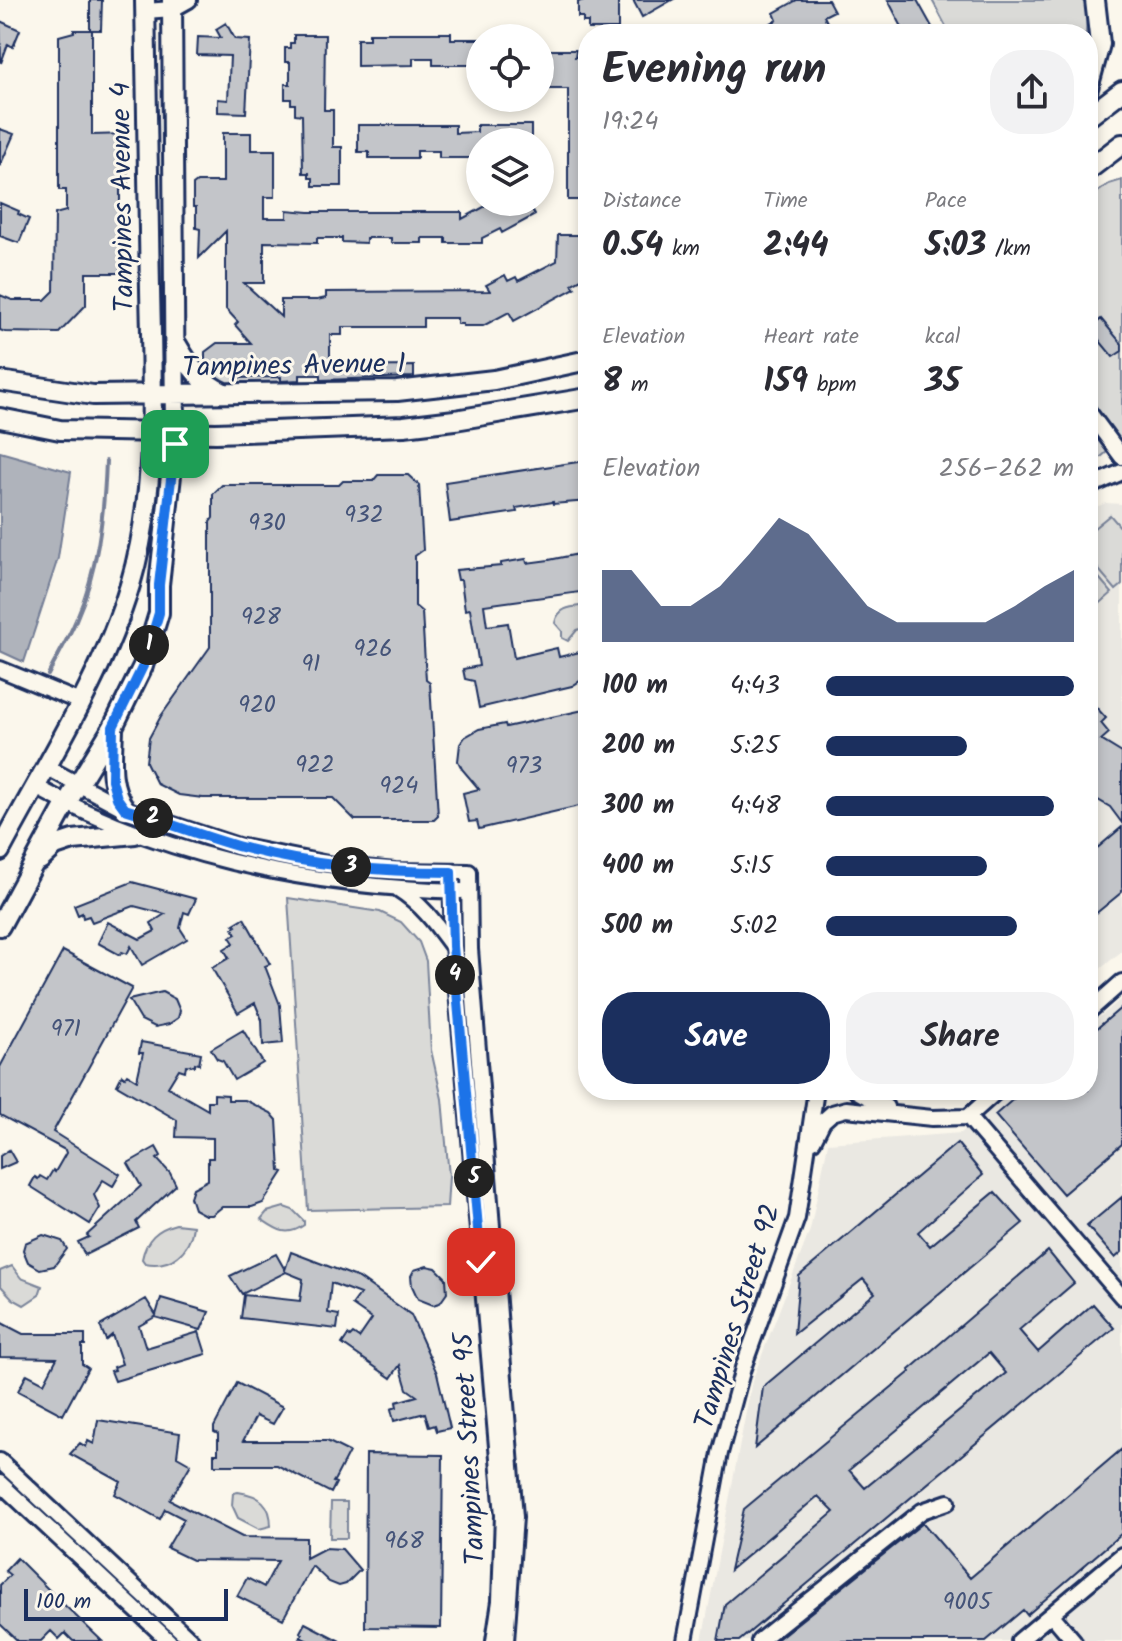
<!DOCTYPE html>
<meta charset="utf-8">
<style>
body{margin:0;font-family:Kalam,sans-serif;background:#f2f2f3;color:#2b2b33;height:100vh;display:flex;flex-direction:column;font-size:30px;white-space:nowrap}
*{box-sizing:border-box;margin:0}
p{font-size:26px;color:#7c7c81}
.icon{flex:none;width:44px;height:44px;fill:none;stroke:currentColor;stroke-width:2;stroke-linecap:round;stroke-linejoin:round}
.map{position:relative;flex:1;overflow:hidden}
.panel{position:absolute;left:578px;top:24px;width:520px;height:1076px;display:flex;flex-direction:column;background:#fff;border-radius:32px;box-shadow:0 4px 12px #0003}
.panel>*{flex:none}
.fabs{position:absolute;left:466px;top:24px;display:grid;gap:16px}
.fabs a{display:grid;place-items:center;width:88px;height:88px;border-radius:50%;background:#fff;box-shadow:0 4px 12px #0003;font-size:40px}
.scale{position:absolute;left:24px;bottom:20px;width:204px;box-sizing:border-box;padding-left:8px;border:4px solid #1b2f5e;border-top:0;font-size:22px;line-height:28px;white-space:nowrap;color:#1b2f5e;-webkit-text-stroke:6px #fbf7ec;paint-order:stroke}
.pin{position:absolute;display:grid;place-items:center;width:68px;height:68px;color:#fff;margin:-34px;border-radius:16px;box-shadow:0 4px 12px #0006}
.km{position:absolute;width:40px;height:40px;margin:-20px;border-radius:50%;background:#222;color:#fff;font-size:22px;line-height:40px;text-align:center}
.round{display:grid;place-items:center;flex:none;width:84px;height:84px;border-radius:32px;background:#f2f2f3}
.overview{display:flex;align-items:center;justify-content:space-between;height:136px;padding:0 24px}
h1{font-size:44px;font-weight:700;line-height:60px}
.metrics{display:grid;grid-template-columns:repeat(3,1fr);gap:12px;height:136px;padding:8px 24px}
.metrics div{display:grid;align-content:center}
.metrics b{font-size:34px;font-weight:700}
.metrics small{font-size:22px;font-weight:400}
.metrics p{font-size:22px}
.chart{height:224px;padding:16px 24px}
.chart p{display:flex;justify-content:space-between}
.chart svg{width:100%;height:144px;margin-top:8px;fill:#1b2f5e;opacity:.7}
.button{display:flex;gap:16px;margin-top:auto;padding:16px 24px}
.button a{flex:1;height:92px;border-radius:32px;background:#1b2f5e;color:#fff;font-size:32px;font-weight:700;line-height:92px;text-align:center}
.button a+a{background:#f2f2f3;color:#2b2b33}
ul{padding:0 24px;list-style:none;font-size:26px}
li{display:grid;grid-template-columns:128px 96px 1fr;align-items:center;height:60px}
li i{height:20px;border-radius:10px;background:#1b2f5e}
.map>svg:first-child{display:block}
.built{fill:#eae8e2}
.green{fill:#dadad7;stroke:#7a849a;stroke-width:2}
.water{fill:#afb3bb;stroke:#747e96;stroke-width:2}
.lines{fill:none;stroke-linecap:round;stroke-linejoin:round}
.stream{stroke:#747e96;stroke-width:4}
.building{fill:#c3c5c9;stroke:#1b2f5e;stroke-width:2;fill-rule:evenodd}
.minor-casing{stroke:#1b2f5e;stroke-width:20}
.major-casing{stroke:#1b2f5e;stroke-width:24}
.minor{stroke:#fbf7ec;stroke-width:14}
.major{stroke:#fbf7ec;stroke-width:18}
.route-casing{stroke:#fff;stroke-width:16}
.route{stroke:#1a73e8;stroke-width:10}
.labels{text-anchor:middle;stroke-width:6;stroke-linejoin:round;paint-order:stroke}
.number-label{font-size:24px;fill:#455479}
.street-label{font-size:28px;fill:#1b2f5e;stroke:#fbf7ec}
</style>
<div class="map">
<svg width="1122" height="1641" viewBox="0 0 1122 1641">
<rect width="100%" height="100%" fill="#fbf7ec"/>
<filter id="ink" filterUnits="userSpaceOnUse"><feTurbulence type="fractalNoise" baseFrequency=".0125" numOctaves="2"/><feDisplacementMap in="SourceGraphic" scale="16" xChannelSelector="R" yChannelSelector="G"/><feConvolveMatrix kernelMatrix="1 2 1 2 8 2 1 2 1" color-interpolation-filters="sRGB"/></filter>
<g filter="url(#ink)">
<path class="built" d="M1106 503 1122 504V951L1088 979V510Z
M1122 998V1641H702L752 1381 810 1230 828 1143 961 1133 1012 1090H1088V1027Z"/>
<path class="green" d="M932 0H1084L1087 11 1086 34H950Z
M1122 180V439L1088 468V199L1109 184Z
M235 363 236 378 272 377 281 374V384H218L205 364Z
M1110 515 1122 529V585L1116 590 1088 557V533Z
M1088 565 1112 593 1088 614Z
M588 605V626L577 630 568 641 562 638V631L555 623C558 606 573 607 588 605Z
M288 898 380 912 401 922 419 942 426 961 431 1050 442 1099 449 1176 447 1207 308 1210Z
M284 1207 293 1210 304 1221V1225C286 1238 276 1229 261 1219L267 1212Z
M176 1224 193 1226C190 1252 171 1268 145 1263L142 1259C146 1239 157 1229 176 1224Z
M12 1266 21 1278 42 1286 39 1295 24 1305 13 1299 0 1285V1271Z
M238 1492C260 1495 271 1504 271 1526L259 1529 238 1518 232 1505 233 1493Z
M331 1502H347V1538H330Z"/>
<path class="water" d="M0 452 71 472 58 558 24 662 0 651Z"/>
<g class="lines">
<path class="stream" d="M48 675C57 657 68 639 76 620 98 571 104 514 106 461"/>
</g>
<path class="building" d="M90 0H102L101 30H90Z
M584 0H618V29H588V22H583V17H578V2Z
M633 0H672L642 17Z
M797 0H828L834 11 824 16 827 22 804 34H750L777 20 774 13Z
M888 0H917L936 34H909L906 28 903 29Z
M0 21 20 30 13 47 8 44 1 63Z
M226 23 235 39 250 40 246 113 218 112V99L228 100 230 56 197 55 198 37 221 38 216 29Z
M74 30H92V135L127 134 128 189H120V273H86V305L59 333 5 332 0 330V295L12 300H45L54 291 55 214 66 211V190H59V36L74 32Z
M369 33H451V39H480V65H433V58H413V65L357 66V39H369Z
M294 35H325L324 110H333V147H342V186H313V178H309V173H303L302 115 295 114V104H291V99H285V84H290V62H285V48H290V43H294Z
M548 50H576L575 57H579V61H585V66H588V200H568V89H548Z
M358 125H455V133L477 132V125H531V142H480V158H439V151H417V158H369V152H358Z
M0 129 14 134 0 166Z
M223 133H251V150H275V197H264V218H287V210L309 212H462V219L493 202H528L535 215 502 233 500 229 482 238V243H446V238H422V243H391V238H366V243L342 242V238H317V243L264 242V283H244L281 317V300H317L326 298V292L490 291 486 285 505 275 508 281 516 277 518 281 557 261 558 235H584V243H588L585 277 572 284 575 288 514 321 509 312 483 326H463V324H457V318H423V327H342V335H330V367L414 366V377L321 380V375H300V380L281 381V377L235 378V363L205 364V352L217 343H251L235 325 238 322 226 309V231L199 258 200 229 196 228V207H193V185L197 182H223Z
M0 203 19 211 18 214 29 219 19 243 0 236Z
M1101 319 1122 344V351L1113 357 1090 329Z
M578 462H588V501L553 504V502L516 508 517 512 450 522 445 482Z
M378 475H408L419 485 423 550 415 556V606L422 612 426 680 430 683 438 816 434 820H355L333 798H203L179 795 157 784 146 762 149 738 161 716 210 647V522L213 518V494L222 485H339L343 481H373Z
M588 552V591L484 605 487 626 508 623 514 658 557 648 559 657 588 650V661L585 662 588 672 582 674 583 679 572 686 479 708 474 681 465 679 463 669 479 666 470 609 465 610 461 580H458L456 570 501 566V563L526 559 527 563 549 560Z
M1095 706 1106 718 1101 723 1109 733 1101 740 1122 753V823L1110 807 1093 797 1088 782V712Z
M588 709V804L479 829 477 821 469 822 463 793 479 789 462 769 458 761 460 744 465 737 479 729 505 724 506 727Z
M1122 827V892L1088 920V856Z
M132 882 196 899 189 914 184 912 180 928 187 939 142 965 131 946 127 954 122 952 120 955 98 943 108 922 140 939 155 931 151 923 165 914 134 906 92 922 89 916 83 918 82 913 78 915 74 905Z
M244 918 270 964 265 966 280 1005 283 1043 263 1045 262 1020 255 1003 238 1013 212 968 229 958 224 949 234 943 230 937 236 934 233 928 236 926 234 924Z
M63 951 132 988 53 1132 120 1174 113 1186 103 1180 94 1195 100 1208 90 1224 30 1186 35 1177 38 1179 40 1176 47 1180 53 1170 55 1172 66 1153 65 1150 0 1115V1067Z
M162 992 175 999 180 1011 178 1018 169 1024 155 1027 141 1020 129 1000Z
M1122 1007V1144L1063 1194 995 1115 1024 1090H1088V1036Z
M243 1030 263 1063 234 1080 223 1061 217 1059 211 1049Z
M141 1042 201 1053 199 1064 195 1063V1066L186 1065 185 1071 179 1069 168 1087 208 1110V1101H214V1094L228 1095V1100H245L271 1113 277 1120 280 1171 283 1172 263 1203 252 1207H222L212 1215H205L194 1209 190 1197 193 1188 208 1180V1158H213V1138L176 1137 177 1120 117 1085 122 1075 125 1077 127 1074 137 1080 143 1053H139Z
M957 1143 983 1175 918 1232 930 1246 995 1192 1023 1223 755 1448 763 1387 875 1293 863 1279 794 1334 799 1276Z
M156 1147 161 1156 157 1159 170 1173 176 1185 136 1222 139 1228 85 1255 78 1242 89 1237 87 1235 141 1186 128 1163Z
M9 1150 16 1162 0 1169V1156Z
M1122 1197V1252L1115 1258 1087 1226Z
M43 1235 62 1241 67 1249 54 1266 40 1269 28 1262 23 1250 25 1243Z
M1048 1251 1074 1283 1019 1330 1038 1352 1093 1304 1114 1328 739 1641H718L725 1604 834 1512 818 1496 730 1570 744 1509 910 1372 909 1370ZM989 1353 1006 1373 865 1488 849 1470Z
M291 1252 359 1278 411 1315 437 1373 450 1428 437 1431 435 1425 429 1427 425 1413 394 1421 391 1409 397 1407 396 1402 417 1396 407 1389 400 1365 391 1378 342 1344 348 1335 350 1337 353 1334 359 1338 372 1319 352 1305 360 1294 331 1283 328 1313 339 1315 337 1329 241 1318 244 1295 300 1301 303 1279 286 1272 242 1294 230 1276 276 1254 285 1270Z
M427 1266 436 1268 446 1278 447 1293 440 1303 433 1305 418 1299 412 1286 411 1276 414 1270Z
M161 1298 209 1312 201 1330 155 1317 139 1326 146 1348 199 1332 206 1354 115 1381 111 1371 115 1370 114 1367 122 1364 112 1335 106 1340 100 1326 146 1299 156 1315Z
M0 1322 23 1334H85V1345H82V1364L88 1368 63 1415 18 1391 27 1374 44 1383 57 1358 0 1357Z
M237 1383 283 1407 273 1424 256 1416 243 1441H327L349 1452 335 1479 333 1482 336 1483 331 1493 277 1465H214V1454H218V1434L214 1432V1427Z
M98 1420 180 1433 177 1456 191 1464 170 1500 242 1537 306 1538V1558L325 1548 342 1549 360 1570 346 1584 339 1586 329 1582 312 1566 283 1619 237 1596 247 1578 264 1587 278 1561 192 1560 167 1548 184 1519 165 1509 160 1519 115 1494 121 1482 70 1454 80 1443 86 1447 88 1441 94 1444Z
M1122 1449V1533L1027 1615 1023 1610 986 1641H775L923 1523 970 1578Z
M366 1454 443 1455 441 1628 365 1627Z
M17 1558 57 1598 102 1641H73L65 1633 59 1639 51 1631 41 1641H18L0 1624V1585L10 1575 5 1571Z
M305 1623 340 1641H308L300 1637 302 1634 300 1632Z"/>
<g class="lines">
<defs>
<path id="minor" d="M145 11 173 9 189 0
M1088 411 1122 457
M1088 487 1122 472
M0 669 80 702
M46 767 125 809 238 846 333 865 395 871 469 872 470 949 515 1517 506 1641
M34 786C165 858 313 887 461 891
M451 872 453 946 503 1515 500 1601 494 1641
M398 889C422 904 436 924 452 946
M1088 1012 1122 982
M855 1090 886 1107
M968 1117 1122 1297
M813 1141 823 1121 832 1113 846 1109 932 1118 968 1117 998 1090
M0 1461 192 1641
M0 1483 169 1641
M1052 1615 1074 1641
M685 1641 720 1453 743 1368 797 1218 816 1090
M759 1641 922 1511 948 1502
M1019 1641 1122 1555"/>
<path id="major" d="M1088 88 1100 44 1095 0
M1088 117 1122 91
M1088 170 1122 144
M177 345C189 366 201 383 224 393
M0 381 93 395 397 391 494 380 588 360
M0 418 60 430 216 433 404 426 455 420 588 398
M113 729C112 758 108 785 125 809
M0 851C46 764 102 679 130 585 158 491 152 387 150 290 148 194 147 97 145 0
M40 860 55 846 73 840 135 834
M0 926 66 804 113 727 143 666 159 613V585L175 439 172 0"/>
</defs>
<use href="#minor" class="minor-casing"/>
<use href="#major" class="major-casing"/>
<use href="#minor" class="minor"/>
<use href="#major" class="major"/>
</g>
</g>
<g class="lines" filter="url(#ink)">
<defs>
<path id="route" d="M175 444 159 585V613L143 666 113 727 112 780 117 798 125 809C162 821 199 835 237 846 306 865 379 872 451 872L453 946 481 1262"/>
</defs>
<use href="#route" class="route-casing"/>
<use href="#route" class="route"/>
</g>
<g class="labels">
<g class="number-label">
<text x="364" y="522">932</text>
<text x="267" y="530">930</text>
<text x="261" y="624">928</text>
<text x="373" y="656">926</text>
<text x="311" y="671">91</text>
<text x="257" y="712">920</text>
<text x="315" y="772">922</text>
<text x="524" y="773">973</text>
<text x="399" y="793">924</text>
<text x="66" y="1036">971</text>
<text x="404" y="1548">968</text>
<text x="967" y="1609">9005</text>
</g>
<g class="street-label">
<text transform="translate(121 197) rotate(-91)" y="10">Tampines Avenue 4</text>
<text transform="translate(294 364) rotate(-1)" y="10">Tampines Avenue 1</text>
<text transform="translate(736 1316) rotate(-73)" y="10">Tampines Street 92</text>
<text transform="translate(468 1449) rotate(-93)" y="10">Tampines Street 95</text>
</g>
</g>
</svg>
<div class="fabs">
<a><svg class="icon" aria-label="locate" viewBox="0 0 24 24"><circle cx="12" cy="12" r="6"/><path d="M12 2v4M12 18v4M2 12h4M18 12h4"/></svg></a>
<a><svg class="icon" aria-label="layers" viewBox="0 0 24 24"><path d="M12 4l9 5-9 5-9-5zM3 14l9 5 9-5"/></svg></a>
</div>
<div class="scale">100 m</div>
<div class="pin" style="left:175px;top:444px;background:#1e9e55"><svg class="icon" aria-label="arrive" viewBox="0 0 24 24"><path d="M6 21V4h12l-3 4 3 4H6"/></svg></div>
<div class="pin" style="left:481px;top:1262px;background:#d93025"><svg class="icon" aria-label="check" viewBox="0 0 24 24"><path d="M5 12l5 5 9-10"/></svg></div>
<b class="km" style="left:149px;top:645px">1</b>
<b class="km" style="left:153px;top:818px">2</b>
<b class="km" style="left:351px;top:867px">3</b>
<b class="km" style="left:455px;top:975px">4</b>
<b class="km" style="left:474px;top:1178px">5</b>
<section class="panel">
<div class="overview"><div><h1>Evening run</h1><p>19:24</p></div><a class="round"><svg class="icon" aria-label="share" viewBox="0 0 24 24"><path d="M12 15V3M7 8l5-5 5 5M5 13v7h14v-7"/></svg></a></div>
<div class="metrics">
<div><p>Distance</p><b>0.54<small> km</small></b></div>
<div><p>Time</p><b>2:44</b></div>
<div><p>Pace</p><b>5:03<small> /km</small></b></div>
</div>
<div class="metrics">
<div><p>Elevation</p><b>8<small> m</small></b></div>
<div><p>Heart rate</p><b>159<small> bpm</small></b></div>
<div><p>kcal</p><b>35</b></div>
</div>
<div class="chart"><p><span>Elevation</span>256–262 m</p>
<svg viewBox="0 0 160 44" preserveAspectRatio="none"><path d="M0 44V22L10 22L20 33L30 33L40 27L50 17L60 6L70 11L80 22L90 33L100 38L110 38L120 38L130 38L140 33L150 27L160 22V44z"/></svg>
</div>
<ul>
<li><b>100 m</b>4:43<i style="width:100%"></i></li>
<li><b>200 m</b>5:25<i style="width:57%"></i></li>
<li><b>300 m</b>4:48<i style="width:92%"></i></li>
<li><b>400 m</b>5:15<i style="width:65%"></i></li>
<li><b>500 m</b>5:02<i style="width:77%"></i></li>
</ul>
<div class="button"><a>Save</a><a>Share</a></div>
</section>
</div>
